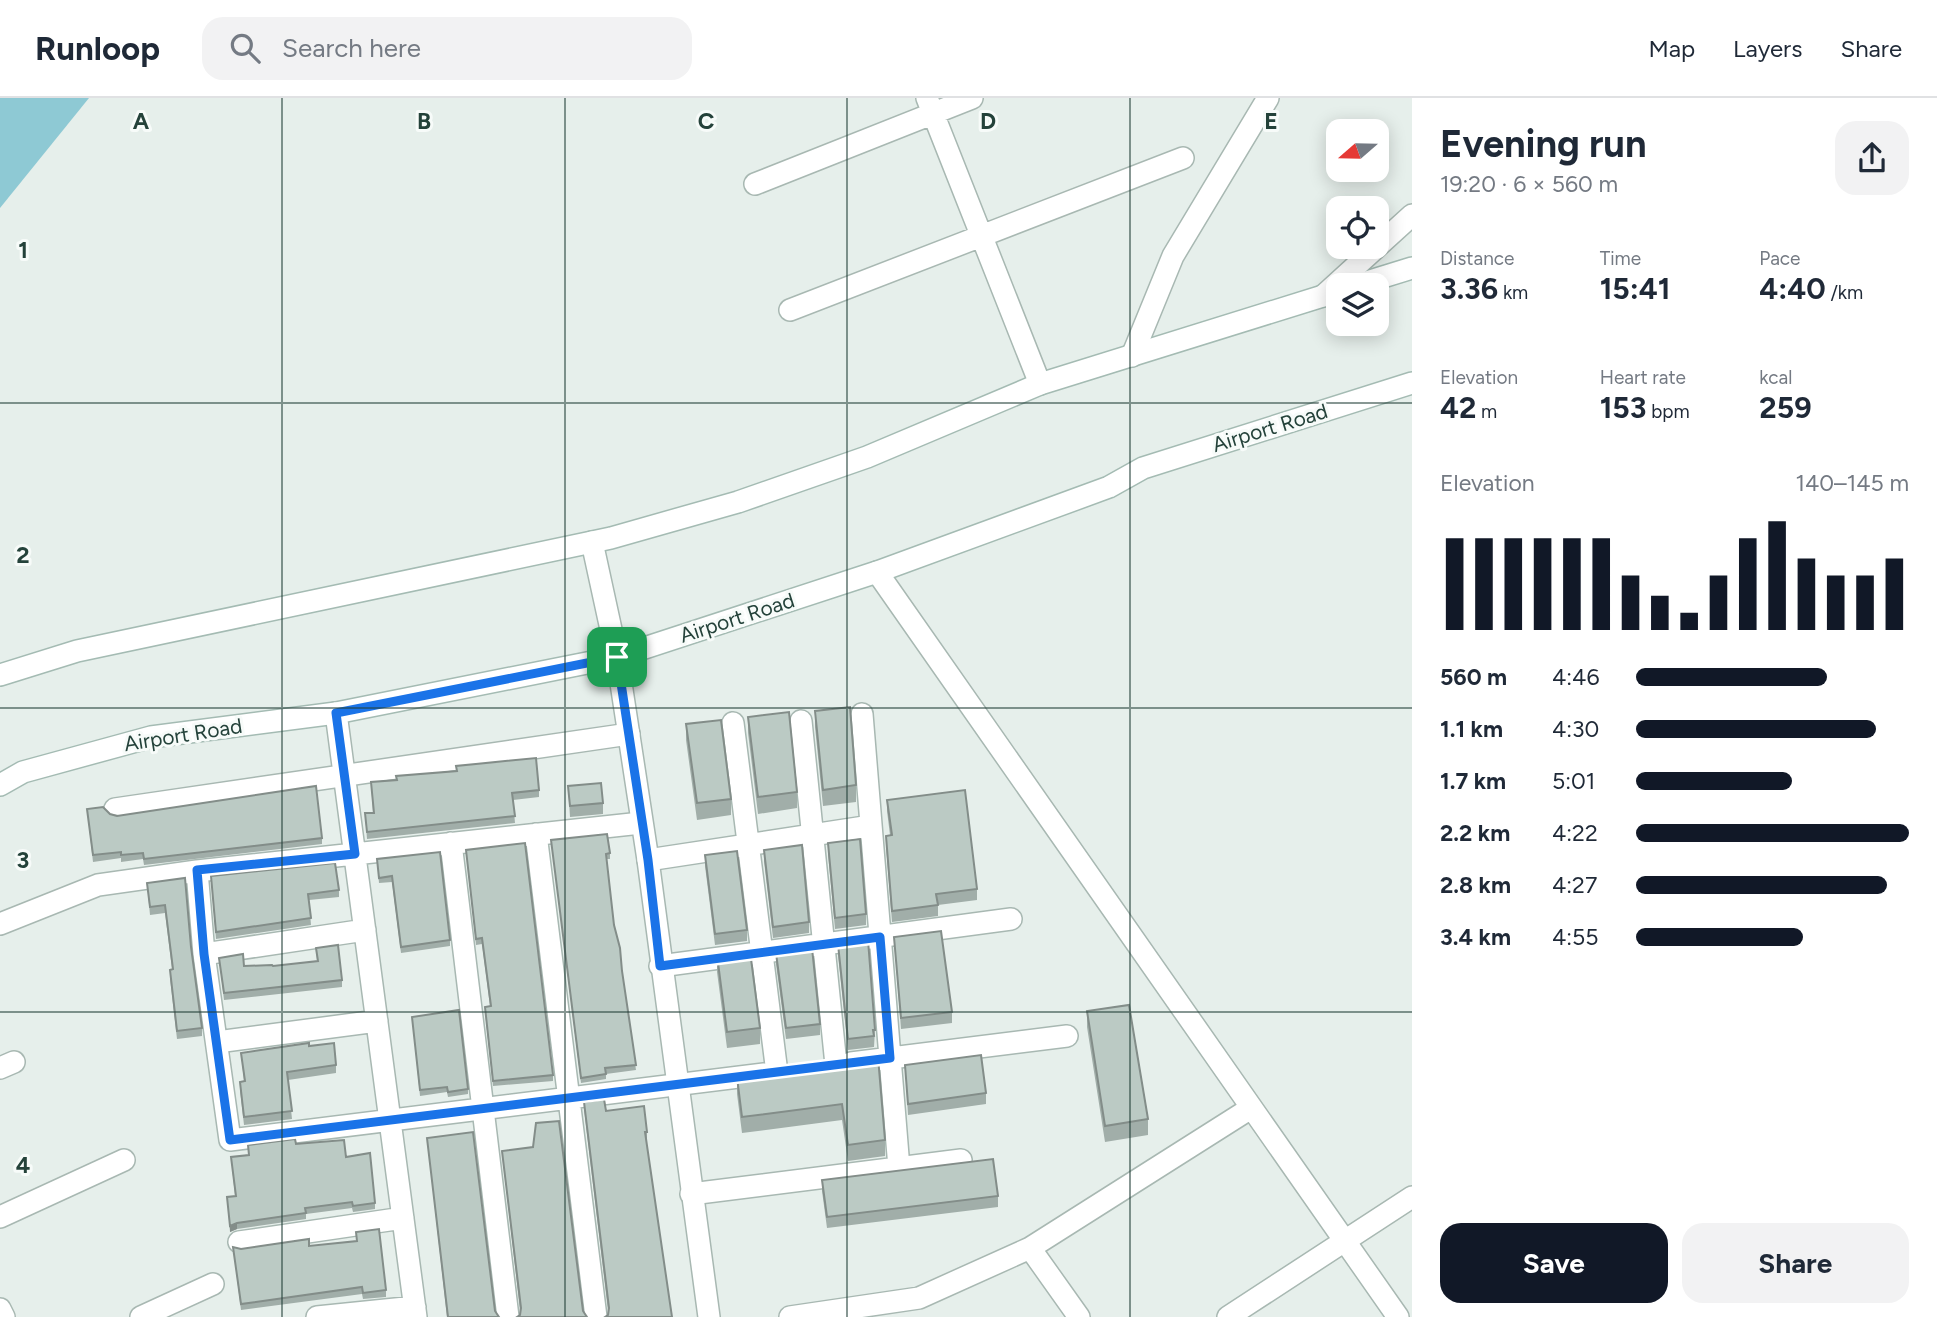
<!DOCTYPE html>
<meta charset="utf-8">
<style>
body{margin:0;font-family:Figtree,sans-serif;background:#f2f2f3;color:#1f2937;height:100vh;display:flex;flex-direction:column;font-size:26px;white-space:nowrap}
*{box-sizing:border-box;margin:0}
p{font-size:23px;color:#747a83}
.icon{flex:none;width:38px;height:38px;fill:none;stroke:currentColor;stroke-width:2;stroke-linecap:round;stroke-linejoin:round}
.map{position:relative;flex:1;overflow:hidden}
.side{display:flex;flex-direction:column;background:#fff;width:525px}
.side>*{flex:none}
.needle{width:46px;rotate:250deg}
.controls{position:absolute;left:1326px;top:21px;display:grid;gap:14px}
.controls a{display:grid;place-items:center;width:63px;height:63px;border-radius:14px;background:#fff;box-shadow:0 4px 18px #0003;font-size:35px}
.pin{position:absolute;display:grid;place-items:center;width:60px;height:60px;color:#fff;margin:-30px;border-radius:14px;box-shadow:0 4px 10px #0006}
.round{display:grid;place-items:center;flex:none;width:74px;height:74px;border-radius:21px;background:#f2f2f3}
.summary{display:flex;align-items:center;justify-content:space-between;height:119px;padding:0 28px}
h1{font-size:38px;font-weight:700;line-height:52px}
.figures{display:grid;grid-template-columns:repeat(3,1fr);gap:10px;height:119px;padding:7px 28px}
.figures div{display:grid;align-content:center}
.figures b{font-size:30px;font-weight:700}
.figures small{font-size:19px;font-weight:400}
.figures p{font-size:19px}
.chart{height:196px;padding:14px 28px}
.chart p{display:flex;justify-content:space-between}
.chart svg{width:100%;height:126px;margin-top:7px;stroke:#111827;stroke-width:6}
.button{display:flex;gap:14px;margin-top:auto;padding:14px 28px}
.button a{flex:1;height:80px;border-radius:21px;background:#111827;color:#fff;font-size:28px;font-weight:700;line-height:80px;text-align:center}
.button a+a{background:#f2f2f3;color:#1f2937}
ul{padding:0 28px;list-style:none;font-size:23px}
li{display:grid;grid-template-columns:112px 84px 1fr;align-items:center;height:52px}
li i{height:18px;border-radius:9px;background:#111827}
header{display:flex;align-items:center;gap:42px;box-sizing:border-box;height:98px;padding:0 35px;background:#fff;border-bottom:2px solid #e0e1e3}
header strong{font-size:33px}
nav{display:flex;gap:38px;margin-inline-start:auto;font-size:24px}
.search{width:490px;height:63px;background:#f2f2f3;display:flex;align-items:center;gap:18px;box-sizing:border-box;padding:0 24px;border-radius:21px;color:#747a83;font-size:26px}
main{display:flex;flex:1;min-height:0}
.map>svg:first-child{display:block}
.water{fill:#8ec9d4}
.lines{fill:none;stroke-linecap:round;stroke-linejoin:round}
.minor-casing{stroke:#a8b8b2;stroke-width:24}
.tertiary-casing{stroke:#a8b8b2;stroke-width:24}
.secondary-casing{stroke:#a4bbb3;stroke-width:24}
.minor{stroke:#fff;stroke-width:21}
.tertiary{stroke:#fff;stroke-width:21}
.secondary{stroke:#fff;stroke-width:21}
.wall{fill:#a1aea9}
.shaded-wall{fill:#838d89}
.building{fill:#bbcac4;stroke:#838d89;stroke-width:2}
.route-casing{stroke:#fff;stroke-width:14}
.route{stroke:#1a73e8;stroke-width:9}
.grid{fill:none;stroke:#24423a;stroke-width:2;stroke-opacity:0.55}
.labels{text-anchor:middle;stroke-width:6;stroke-linejoin:round;paint-order:stroke}
.street-label{font-size:21px;fill:#24423a;stroke:#f7fbf9}
.grid-label{font-size:23px;text-anchor:middle;font-weight:bold;fill:#24423a;stroke:#f7fbf9;stroke-width:6;stroke-linejoin:round;paint-order:stroke}
</style>
<header>
<strong>Runloop</strong>
<div class="search"><svg class="icon" aria-label="search" viewBox="0 0 24 24"><circle cx="10" cy="10" r="6"/><path d="M15 15l6 6"/></svg>Search here</div>
<nav><a>Map</a><a>Layers</a><a>Share</a></nav>
</header>
<main>
<div class="map">
<svg width="1412" height="1219" viewBox="0 0 1412 1219">
<rect width="100%" height="100%" fill="#e6efeb"/>
<path class="water" d="M0 0H89L0 110Z"/>
<g class="lines">
<defs>
<path id="minor" d="M927 0 1040 286
M755 86 972 0
M790 212 1183 60
M1132 258 1173 158 1268 0
M877 474 1398 1219
M336 615 416 1219
M862 616 899 1070
M801 623 836 967
M733 625 777 975
M115 711 629 636
M536 736 596 1219
M451 745 508 1219
M648 762 871 728
M197 773 204 856 230 1042 764 976
M0 826 98 787 197 773 641 725
M204 856 365 832
M660 868 1011 821
M217 944 377 923
M851 965 1067 938
M0 970 14 964
M691 1096 961 1062
M0 1119 124 1062
M239 1144 403 1120
M1030 1150 1079 1219
M0 1211 4 1219
M141 1219 213 1186
M317 1219 415 1209
M790 1219 919 1200 1030 1150 1251 1010
M1228 1219 1412 1099"/>
<path id="tertiary" d="M1323 198 1412 117
M592 444 617 559 648 762 709 1219"/>
<path id="secondary" d="M1357 187 1412 170
M0 577 77 553 611 440 738 404 867 359 1040 286 1339 193
M0 687 23 674 151 639 336 615 617 559 877 474 1109 389 1143 370 1412 285"/>
</defs>
<use href="#minor" class="minor-casing"/>
<use href="#tertiary" class="tertiary-casing"/>
<use href="#secondary" class="secondary-casing"/>
<use href="#minor" class="minor"/>
<use href="#tertiary" class="tertiary"/>
<use href="#secondary" class="secondary"/>
</g>
<path class="wall" d="M815 613 856 687V704L823 708 815 629Z
M748 619 797 694V710L758 716 748 635Z
M686 626 731 701V717L697 722 686 642Z
M371 684 539 692V699L513 702 515 725 367 741 365 715H373Z
M568 688 603 705V716L570 719Z
M887 702 977 791V802L938 807V818L892 824 886 748V738L890 737 887 713Z
M87 711 110 716 322 740V746L144 767 143 761 121 764V760L93 764Z
M551 742 610 755V761H606L614 827 636 972 606 976V981L581 985Z
M828 745 866 816V827L835 831 828 756Z
M466 752 553 977V983L493 988 485 914V909L490 908 482 846 476 847Z
M764 752 809 824V835L773 840 764 763Z
M705 757 747 832V843L715 847 705 768Z
M377 761 450 842V848L401 855 392 784 379 785Z
M211 778 339 792V799L309 802 311 827 216 841Z
M185 780 191 849 202 930V938L177 941 170 880V872L172 871 165 815 150 817 147 785Z
M894 839 952 914V925L901 931Z
M838 846 875 932 874 949 848 952 838 857Z
M316 850 342 882V889L224 902 219 860 244 868H273L317 863Z
M776 855 820 926V937L786 941 776 866Z
M717 857 760 930V946L727 950 717 874Z
M1087 913 1148 1021V1037L1105 1044 1087 929Z
M412 919 468 991V996L448 999 447 994 420 998Z
M309 948 336 967V975L288 982 292 1021 244 1027 240 992V984L244 983 241 955Z
M847 965 885 1042V1058L848 1063 842 1022 742 1035 737 996V979Z
M905 967 986 995V1006L908 1017Z
M584 1004 647 1034V1042H646L608 1217V1213L584 1011Z
M427 1040 495 1213 499 1219H447Z
M296 1046 346 1059 375 1105V1111L353 1114 352 1110 306 1116V1121L237 1131 230 1134 227 1099 235 1098 231 1059 248 1057V1047Z
M502 1053 583 1213 520 1217V1213Z
M822 1082 998 1098V1109L827 1130 822 1093Z
M356 1134 386 1192V1199L363 1201 362 1196 241 1212 233 1149 241 1151 309 1148 356 1143Z"/>
<path class="shaded-wall" d="M237 1125V1131L230 1134V1128Z"/>
<path class="building" d="M850 609 856 687 823 692 815 613Z
M789 614 797 694 758 699 748 619Z
M721 622 731 701 697 705 686 626Z
M536 660 539 692 512 695 515 718 367 734 365 715H374L371 684 397 682 396 678 457 673 456 668Z
M601 685 603 705 570 708 568 688Z
M316 688 322 740 144 761 143 755 121 757V754L93 757 87 711 103 709 110 716 117 718Z
M965 692 977 791 936 796 938 807 892 813 886 738 892 737 887 702Z
M607 736 610 755 606 756 614 827 620 850 622 873 636 967 605 970 606 976 581 980 551 742Z
M860 741 866 816 835 820 828 745Z
M525 745 553 977 493 983 485 909 491 908 482 840 476 841 466 752Z
M802 747 809 824 773 829 764 752Z
M737 753 747 832 715 836 705 757Z
M440 754 450 842 401 849 392 778 379 780 377 761Z
M335 765 339 792 308 796 311 820 216 834 211 778Z
M185 780 191 849 202 930 177 933 170 872 173 871 165 807 150 809 147 785Z
M941 833 952 914 901 920 894 839Z
M868 842 875 932H873L874 938 848 941 838 846Z
M338 847 342 882 224 895 219 860 243 856 244 868 272 867 273 868 318 863 316 850Z
M812 850 820 926 786 930 776 855Z
M750 853 760 930 727 934 717 857Z
M1129 907 1148 1021 1105 1028 1087 913Z
M459 912 468 991 448 994 447 989 420 992 412 919Z
M309 945V948L334 945 336 967 287 974 292 1013 244 1019 240 984 245 983 241 955Z
M981 957 986 995 908 1006 905 967Z
M878 959 885 1042 848 1047 842 1006 742 1019 737 979 848 965 847 962Z
M604 1001 606 1013 644 1008 647 1034H645L672 1219H605L608 1217 609 1210 584 1004Z
M559 1023 583 1213 587 1219H517L520 1217 521 1210 502 1053 533 1049 536 1025Z
M473 1034 495 1213 499 1219H448L427 1040Z
M295 1041 296 1046 344 1042 346 1059 370 1055 375 1105 353 1108 352 1104 305 1110 306 1115 237 1125 230 1128 227 1099 236 1098 231 1059 249 1057 248 1047Z
M993 1061 998 1098 827 1119 822 1082Z
M379 1131 386 1192 363 1195 362 1189 241 1206 233 1149 241 1151 309 1141V1148L357 1143 356 1134Z"/>
<g class="lines">
<defs>
<path id="route" d="M617 559 648 762 660 868 880 839 890 960 230 1042 204 856 197 772 355 756 336 615Z"/>
</defs>
<use href="#route" class="route-casing"/>
<use href="#route" class="route"/>
</g>
<path class="grid" d="M282 0V1219M565 0V1219M847 0V1219M1130 0V1219M0 305H1412M0 610H1412M0 914H1412"/>
<g class="labels">
<g class="street-label">
<text transform="translate(1270 330) rotate(-17)" y="7">Airport Road</text>
<text transform="translate(737 520) rotate(-18)" y="7">Airport Road</text>
<text transform="translate(183 637) rotate(-9)" y="7">Airport Road</text>
</g>
</g>
<g class="grid-label">
<text x="141" y="31">A</text>
<text x="424" y="31">B</text>
<text x="706" y="31">C</text>
<text x="988" y="31">D</text>
<text x="1271" y="31">E</text>
<text x="23" y="160">1</text>
<text x="23" y="465">2</text>
<text x="23" y="770">3</text>
<text x="23" y="1075">4</text>
</g>
</svg>
<div class="controls">
<a><svg class="needle" viewBox="-14 -14 28 28"><path d="M0-13l5 13h-10z" fill="#e53935"/><path d="M0 13l5-13h-10z" fill="#747a83"/></svg></a>
<a><svg class="icon" aria-label="locate" viewBox="0 0 24 24"><circle cx="12" cy="12" r="6"/><path d="M12 2v4M12 18v4M2 12h4M18 12h4"/></svg></a>
<a><svg class="icon" aria-label="layers" viewBox="0 0 24 24"><path d="M12 4l9 5-9 5-9-5zM3 14l9 5 9-5"/></svg></a>
</div>
<div class="pin" style="left:617px;top:559px;background:#1e9e55"><svg class="icon" aria-label="arrive" viewBox="0 0 24 24"><path d="M6 21V4h12l-3 4 3 4H6"/></svg></div>
</div>
<section class="side">
<div class="summary"><div><h1>Evening run</h1><p>19:20 · 6 × 560 m</p></div><a class="round"><svg class="icon" aria-label="share" viewBox="0 0 24 24"><path d="M12 15V3M7 8l5-5 5 5M5 13v7h14v-7"/></svg></a></div>
<div class="figures">
<div><p>Distance</p><b>3.36<small> km</small></b></div>
<div><p>Time</p><b>15:41</b></div>
<div><p>Pace</p><b>4:40<small> /km</small></b></div>
</div>
<div class="figures">
<div><p>Elevation</p><b>42<small> m</small></b></div>
<div><p>Heart rate</p><b>153<small> bpm</small></b></div>
<div><p>kcal</p><b>259</b></div>
</div>
<div class="chart"><p><span>Elevation</span>140–145 m</p>
<svg viewBox="0 0 160 44" preserveAspectRatio="none"><path d="M5 44V12M15 44V12M25 44V12M35 44V12M45 44V12M55 44V12M65 44V25M75 44V32M85 44V38M95 44V25M105 44V12M115 44V6M125 44V19M135 44V25M145 44V25M155 44V19"/></svg>
</div>
<ul>
<li><b>560 m</b>4:46<i style="width:70%"></i></li>
<li><b>1.1 km</b>4:30<i style="width:88%"></i></li>
<li><b>1.7 km</b>5:01<i style="width:57%"></i></li>
<li><b>2.2 km</b>4:22<i style="width:100%"></i></li>
<li><b>2.8 km</b>4:27<i style="width:92%"></i></li>
<li><b>3.4 km</b>4:55<i style="width:61%"></i></li>
</ul>
<div class="button"><a>Save</a><a>Share</a></div>
</section>
</main>
